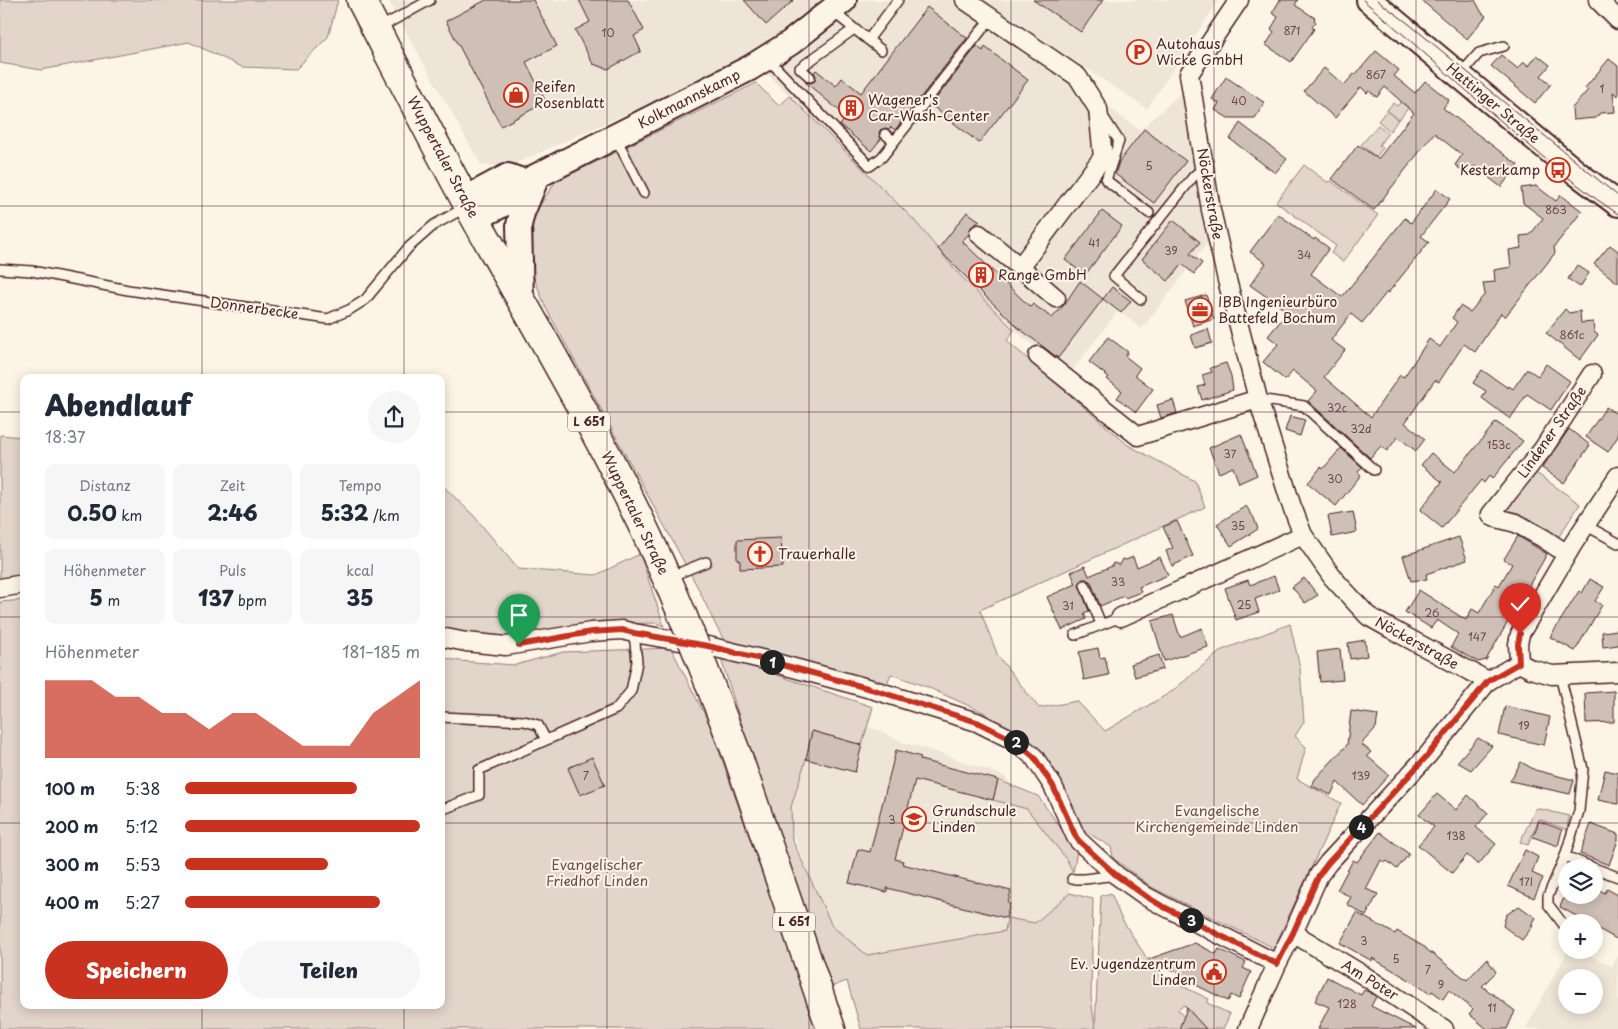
<!DOCTYPE html>
<html lang="de">
<meta charset="utf-8">
<style>
body{margin:0;font-family:"Playpen Sans",sans-serif;background:#f6f6f7;color:#1f2937;height:100vh;display:flex;flex-direction:column;font-size:19px;white-space:nowrap}
*{box-sizing:border-box;margin:0}
p{font-size:16px;color:#747a83}
.icon{flex:none;width:28px;height:28px;fill:none;stroke:currentColor;stroke-width:2;stroke-linecap:round;stroke-linejoin:round}
.map{position:relative;flex:1;overflow:hidden}
.side{position:absolute;left:20px;top:374px;width:425px;height:635px;display:flex;flex-direction:column;background:#fff;border-radius:10px;box-shadow:0 2px 12px #0003}
.side>*{flex:none}
.fabs{position:absolute;left:1558px;top:859px;display:grid;gap:10px}
.fabs a{display:grid;place-items:center;width:45px;height:45px;border-radius:50%;background:#fff;box-shadow:0 2px 12px #0003;font-size:25px}
.pin{position:absolute;display:grid;place-items:center;width:42px;height:42px;color:#fff;margin:-51px -21px;border-radius:50% 50% 50% 0;rotate:-45deg;box-shadow:0 0 5px #0007}
.pin .icon{rotate:45deg}
.km{position:absolute;width:25px;height:25px;margin:-12px;border-radius:50%;background:#222;color:#fff;font-size:14px;line-height:25px;text-align:center}
.round{display:grid;place-items:center;flex:none;width:52px;height:52px;border-radius:26px;background:#f6f6f7}
.summary{display:flex;align-items:center;justify-content:space-between;height:85px;padding:0 25px}
h1{font-size:28px;font-weight:800;line-height:38px}
.stats{display:grid;grid-template-columns:repeat(3,1fr);gap:8px;height:85px;padding:5px 25px}
.stats div{display:grid;align-content:center;border-radius:10px;background:#f6f6f7;text-align:center}
.stats b{font-size:21px;font-weight:800}
.stats small{font-size:14px;font-weight:400}
.stats p{font-size:14px}
.chart{height:140px;padding:10px 25px}
.chart p{display:flex;justify-content:space-between}
.chart svg{width:100%;height:90px;margin-top:5px;fill:#c8321e;opacity:.7}
.action{display:flex;gap:10px;margin-top:auto;padding:10px 25px}
.action a{flex:1;height:58px;border-radius:30px;background:#c8321e;color:#fff;font-size:20px;font-weight:800;line-height:58px;text-align:center}
.action a+a{background:#f6f6f7;color:#1f2937}
ul{padding:0 25px;list-style:none;font-size:16px}
li{display:grid;grid-template-columns:80px 60px 1fr;align-items:center;height:38px}
li i{height:12px;border-radius:6px;background:#c8321e}
.map>svg:first-child{display:block}
.built{fill:#eee5d7;fill-rule:evenodd}
.green{fill:#e2d5ca;stroke:#967a7a}
.building{fill:#cfc0b7;stroke:#4a1f2b}
.lines{fill:none;stroke-linecap:round;stroke-linejoin:round}
.lane-casing{stroke:#4a1f2b;stroke-width:12}
.street-casing{stroke:#4a1f2b;stroke-width:21}
.secondary-casing{stroke:#4a1f2b;stroke-width:28}
.primary-casing{stroke:#4a1f2b;stroke-width:31}
.lane{stroke:#fcf5e5;stroke-width:9}
.street{stroke:#fcf5e5;stroke-width:18}
.secondary{stroke:#fcf5e5;stroke-width:24}
.primary{stroke:#fcf5e5;stroke-width:28}
.tram{stroke:#4a1f2b;stroke-width:1}
.primary-bridge-casing{stroke:#4a1f2b;stroke-width:31;stroke-linecap:butt}
.primary-bridge{stroke:#fcf5e5;stroke-width:28}
.route-casing{stroke:#fff;stroke-width:10}
.route{stroke:#c8321e;stroke-width:6}
.grid{fill:none;stroke:#4a1f2b;stroke-width:1;stroke-opacity:0.55}
.labels{text-anchor:middle;stroke-width:4;stroke-linejoin:round;paint-order:stroke}
.number-label{font-size:11px;fill:#6b474e}
.shield{fill:#fcf5e5;stroke:#7f5f63;stroke-width:1}
.shield-label{font-size:12px;font-weight:bold;fill:#4a1f2b}
.poi-label{font-size:14px;fill:#4a1f2b;stroke:#fcf5e5;text-anchor:start}
.street-label{font-size:14px;fill:#4a1f2b;stroke:#fcf5e5}
.park-label{font-size:14px;fill:#704c53;stroke:#fcf5e5}
</style>
<div class="map">
<svg width="1618" height="1029" viewBox="0 0 1618 1029">
<rect width="100%" height="100%" fill="#fcf5e5"/>
<filter id="ink" filterUnits="userSpaceOnUse"><feTurbulence type="fractalNoise" baseFrequency=".02" numOctaves="2"/><feDisplacementMap in="SourceGraphic" scale="10" xChannelSelector="R" yChannelSelector="G"/><feConvolveMatrix kernelMatrix="1 2 1 2 8 2 1 2 1" color-interpolation-filters="sRGB"/></filter>
<g filter="url(#ink)">
<path class="built" d="M388 0H827L814 13 752 57 510 166 481 165Z
M857 0H951L999 28 1140 130 1192 83 1199 204 1209 241 1142 329 1118 311 1070 374 1014 330 957 272 914 220 767 74 814 42Z
M983 0H1219L1147 109Z
M781 705 879 730 902 742 940 753 1004 776 1075 863 1070 893 1059 931 847 981 752 720Z
M1568 950H1580L1612 966 1618 956V1029H1525ZM1566 978H1594V1005H1566Z"/>
<path class="green" d="M0 0H338L328 37 296 69 242 67 189 42 41 70 0 63Z
M756 83 779 106 790 96 914 220 957 272 1014 330 1007 341 1128 445 1195 481 1205 507 980 610 998 656 1039 708 1077 701 1105 731 1171 692 1222 650 1290 624 1300 668 1304 722 1295 736 1306 747 1297 779 1341 803 1274 948 1153 888 1113 858 1111 847 1085 831 1055 790 1020 754 989 732 985 713 927 687 891 674 886 685 838 670 823 675 728 647 716 626 697 586 546 308 528 263 531 219 555 182Z
M1401 102 1408 108 1399 120 1387 110 1393 103 1397 106Z
M1386 111 1398 120 1390 131 1378 121Z
M1378 125 1388 133 1379 145 1383 148 1376 157 1361 145Z
M1304 165 1327 182 1331 181 1378 215 1343 262 1331 253 1336 246 1276 202Z
M0 435 24 437V579L0 580Z
M1532 470 1580 504 1558 538 1507 514 1504 503Z
M441 484 474 516 518 569 596 575 640 554 664 626 656 623 611 624 507 642 441 640Z
M24 600V1005H441V657L459 661 515 665 563 652 671 648 710 725 817 1029H0V602Z
M720 656 873 707 862 745 812 731 806 759 791 807 792 839 832 926 867 955 1005 931 1007 918 1035 923 1070 893 1093 899 1091 997 1095 1028 1101 896 1111 893 1121 918 1157 974 1209 999 1207 1003 1230 1014 1223 1029H1206L1184 1005 1178 1010 1185 1018 1179 1029H861L847 981 831 987 746 738Z
M998 780 1038 796 1077 851 1073 872 1067 860 1027 809 993 800Z
M1536 808 1569 816 1567 830 1539 819 1528 845 1520 842Z"/>
<path class="building" d="M486 0H533L557 46 526 62 546 102 501 126 446 21Z
M579 0H628L644 30 634 36 641 51 608 69 593 64 575 30 590 22Z
M744 0H794L766 25Z
M1033 0H1103L1081 32Z
M1280 0H1298L1295 5 1315 18 1314 20 1316 22 1312 27 1314 29 1291 62 1266 45 1274 32 1271 29 1278 17 1272 13Z
M1421 0H1475L1482 13 1486 16 1467 39Z
M927 7 967 38 895 130 891 127 889 129 885 128 880 130 879 134 881 139 871 151 840 125 847 117 805 82 811 83 815 81 816 76 814 72 816 70 836 86 842 78 861 93Z
M977 46 983 51 985 47 1028 80 979 143 931 105Z
M1376 51 1399 70 1394 76 1415 93 1425 81 1449 100 1443 108 1518 165 1501 187 1474 166 1468 175 1455 165 1462 155 1434 133 1374 210 1332 179 1358 145 1378 159 1414 113 1385 87 1377 97 1369 91 1367 93 1361 87 1335 118 1304 91 1324 68 1344 85 1354 74 1355 75Z
M1501 55 1518 69 1524 62 1529 66 1537 55 1550 65 1541 76 1551 84 1535 103 1491 66Z
M1609 59 1618 66V96L1613 92 1615 112 1600 113 1596 118 1573 120 1572 108 1588 90 1585 88Z
M1226 77 1265 103 1255 118H1228L1215 110 1219 103 1212 99Z
M1240 123 1287 159 1275 173 1230 139Z
M1144 129 1186 161 1154 203 1115 174 1119 162Z
M1536 186 1556 201 1561 195 1582 211 1554 247 1555 253 1505 317 1501 313 1475 352 1464 344 1439 382 1435 380 1405 423 1425 439 1416 451 1398 437 1387 451 1381 446 1370 458 1308 401 1317 391 1293 371 1285 380 1263 362 1278 344 1268 336 1288 312 1250 285 1266 263 1250 252 1278 214 1314 240 1315 238 1329 248 1311 274 1342 297 1405 218 1411 223 1437 189 1450 199 1421 236 1429 242 1388 293 1387 292 1362 323 1351 314 1331 340 1345 350 1324 377 1371 417 1400 375 1404 377 1429 339 1440 347 1457 322 1452 318 1460 306 1470 312 1485 294 1483 283 1495 282 1494 270 1511 267 1509 250 1521 248 1520 236 1530 235 1543 218 1523 203 1521 188Z
M1102 211 1122 226 1085 275 1065 260Z
M967 212 980 221 971 227 969 234 962 241 1030 307 1033 304 1052 318 1064 305 1080 281 1103 299 1058 358 1016 326V325L985 296 938 249Z
M1173 220 1200 242 1190 254 1202 263 1194 274 1182 264 1168 281 1142 259Z
M1610 245 1618 251V283L1594 264Z
M1577 265 1589 273 1580 287 1568 279Z
M1112 287 1131 301 1121 313 1103 299Z
M1206 295 1214 319 1193 326 1185 301Z
M1565 309 1569 313 1580 311 1581 323 1593 322 1594 332 1598 335 1580 360 1546 333Z
M1208 329 1212 343 1195 348 1191 335Z
M1108 337 1128 352 1125 356 1140 368 1135 375 1153 389 1136 412 1117 398 1122 391 1107 379 1109 377 1089 362Z
M1226 363 1231 376 1233 390 1202 400 1198 387 1205 385 1202 375 1212 372 1210 368Z
M1546 364 1570 381 1551 410 1527 394 1510 419 1482 398 1486 391 1473 383 1482 370 1508 388 1509 386 1513 389 1527 369 1538 376Z
M1173 400 1177 413 1161 418 1157 405Z
M1606 407 1618 415V436L1608 452 1586 437Z
M1290 416 1305 420 1300 436 1285 431Z
M1496 422 1523 441 1492 479 1489 476 1484 483 1481 480 1442 528 1420 510 1442 482 1421 465 1431 453 1455 472Z
M1569 429 1590 445 1564 483 1542 468Z
M1241 434 1257 475 1239 483 1233 467 1219 473 1209 448Z
M1341 448 1362 467 1358 472 1361 475 1336 506 1308 483 1321 467 1323 469Z
M1246 506 1254 518 1258 529 1231 546 1217 524Z
M1353 512 1357 532 1332 537 1328 516Z
M1177 521 1193 556 1172 566 1166 551 1173 548 1163 527Z
M1518 536 1547 554 1486 660 1478 662 1451 647 1458 634 1437 620 1431 628 1405 612 1419 590 1466 620 1472 609 1479 613 1496 584 1499 586 1512 564 1504 559Z
M1459 537 1467 560 1426 574 1427 579 1411 581 1403 556Z
M781 538 783 567 740 569V561L737 559V540Z
M1133 557 1137 567 1160 557 1168 575 1139 587 1141 592 1125 598 1124 596 1100 606 1091 582 1086 579H1082L1079 585 1089 611 1084 613 1086 619 1062 630 1047 597 1076 584 1071 572 1085 566 1089 576 1112 566 1113 563 1120 565 1123 559 1126 560Z
M1274 576 1279 590 1255 599 1259 612 1236 620 1225 588 1248 580 1250 585Z
M1304 578 1318 595 1305 603 1292 587Z
M1590 579 1604 587 1595 601 1602 605 1575 651 1550 637 1579 591 1582 593Z
M1173 615 1180 637 1202 628 1208 647 1164 661 1152 621Z
M1618 630V645L1603 647 1602 632Z
M1365 640 1367 656 1350 659 1348 643Z
M1098 648 1100 658 1105 657 1109 675 1084 680 1079 652Z
M1340 649 1343 680 1320 682 1317 652Z
M1159 655 1163 669 1135 677 1131 664Z
M1614 691V722L1586 723 1585 693Z
M1505 706 1550 717 1544 745 1499 735Z
M1351 711 1378 715 1376 728 1361 744 1371 752 1367 756 1389 775 1362 805 1337 782 1331 795 1312 786 1315 779 1347 745Z
M812 731 862 745 855 772 806 759Z
M1478 738 1492 746 1471 770 1457 762Z
M896 750 921 757 920 760 998 780 993 800 915 780 895 859 903 861 902 864 1011 891 1008 903 1010 904 1006 918 887 888V892L849 883 858 849 870 852Z
M592 757 605 785 580 795 568 768Z
M1521 762 1535 770 1574 780 1570 794 1510 781Z
M1605 770 1618 773V804L1598 800Z
M1437 794 1456 810 1468 795 1488 813 1476 827 1496 844 1478 865 1467 855 1452 873 1418 845 1434 827 1419 815Z
M1539 821 1562 830 1558 846 1533 837Z
M1591 824 1618 834V840L1609 865 1580 854Z
M1380 832 1409 854 1397 869 1387 861 1385 863 1381 860 1366 889 1378 894 1366 916 1347 904 1351 897 1337 890 1353 860 1357 862Z
M1525 850 1538 857 1532 873 1543 878 1534 898 1508 886Z
M1594 887 1605 893 1607 889 1618 895V940L1595 927 1594 922H1587L1560 907 1565 895H1594Z
M1519 906 1536 918 1531 925 1533 926 1522 940 1503 926 1506 915Z
M1357 913 1395 934 1397 931 1426 948V949L1467 980 1487 959 1496 972 1482 986 1515 1011 1507 1029H1487L1469 1014 1473 1009 1449 990 1443 999 1432 991 1430 994 1413 982 1372 958V961L1340 943Z
M1195 943 1216 954 1219 949 1246 962 1243 968 1251 972 1239 999 1231 995 1228 1001 1184 979 1182 974 1166 967 1160 971 1149 959Z
M1327 977 1361 995 1364 990 1371 993 1376 997 1371 1006 1416 1029H1318L1329 1007 1315 1001Z
M1187 1008 1206 1029H1179Z"/>
<g class="lines">
<defs>
<path id="lane" d="M832 11 881 50
M379 28 430 0
M868 40 898 0
M767 58 870 166 882 157 991 18
M1460 75 1479 53 1504 46
M810 77 800 68 854 29
M1102 115 1119 141 1106 180 1149 213
M885 134 894 141
M616 138 644 193
M0 269 32 271 128 290 328 319 349 310 365 300 408 248 434 225 466 207
M1141 299 1114 276 1193 177 1205 166
M1258 399 1304 406 1374 470
M1585 525 1618 543
M669 577 706 562
M1085 585 1101 624
M1075 635 1121 617
M1560 675 1583 769 1579 811 1565 856 1548 896V904L1566 928
M441 717 524 721 538 725 546 740
M441 810 479 795V770L616 709 631 691 637 662 634 633
M1565 856 1594 868
M1594 868 1618 877
M1072 879H1085L1116 875"/>
<path id="street" d="M965 0 1078 77 1098 109 1103 157 1020 267 1056 298
M1239 0 1189 74 1211 210 1227 280 1258 399 1291 504 1303 535 1333 578 1368 616 1391 629 1488 681
M1598 0 1618 20
M979 234 1020 267
M1038 356 1138 436 1258 399
M1567 554 1543 538 1516 523 1493 517 1491 514 1543 449 1592 374
M0 588 24 584
M1121 617 1303 535
M441 637 466 642 506 646 591 632 622 630 634 633 708 646 761 659 871 689 977 722 1015 741 1034 757 1053 786 1076 837 1079 841 1116 875 1147 897 1162 905 1277 964
M1519 663 1518 644 1520 634 1573 544 1618 476
M1519 663 1531 669 1552 675 1618 672
M1293 933 1363 975 1444 1029
M1248 1029 1277 964 1293 933 1319 875 1328 863 1427 756 1488 681 1519 663"/>
<path id="secondary" d="M1369 0 1578 174 1618 204
M465 199 508 176 525 182
M475 219 515 198 525 182 750 68 790 43 844 0
M521 300 519 225 522 213 534 184"/>
<path id="primary" d="M361 0C403 81 443 162 488 241 556 363 629 484 682 614
M700 659 738 757 831 1029"/>
</defs>
<use href="#lane" class="lane-casing"/>
<use href="#street" class="street-casing"/>
<use href="#secondary" class="secondary-casing"/>
<use href="#primary" class="primary-casing"/>
<use href="#lane" class="lane"/>
<use href="#street" class="street"/>
<use href="#secondary" class="secondary"/>
<use href="#primary" class="primary"/>
<path class="tram" d="M1363 0C1422 49 1477 102 1536 151 1562 173 1589 195 1618 214
M1377 0 1409 24 1618 196"/>
<defs>
<path id="primary-bridge" d="M682 614 700 659"/>
</defs>
<use href="#primary-bridge" class="primary-bridge-casing"/>
<use href="#primary-bridge" class="primary-bridge"/>
</g>
</g>
<g class="lines" filter="url(#ink)">
<defs>
<path id="route" d="M519 645 591 632 622 630 634 633 708 646 761 659 871 689 977 722 1015 741 1034 757 1053 786 1076 837 1079 841 1116 875 1147 897 1162 906 1277 964 1293 933 1319 875 1328 863 1427 756 1488 681 1519 663 1518 644 1520 634"/>
</defs>
<use href="#route" class="route-casing"/>
<use href="#route" class="route"/>
</g>
<path class="grid" d="M202 0V378M404 0V378M607 0V1029M809 0V1029M1011 0V1029M1214 0V1029M1416 0V1029M0 206H1618M0 412H24M441 412H1618M0 617H24M441 617H1618M0 823H24M441 823H1618M202 1005V1029M404 1005V1029"/>
<defs>
<symbol id="parking-ring" viewBox="-11 -11 22 22"><circle r="9.5" fill="#fcf5e5" stroke="#c8321e" stroke-width="1.5"/><path d="M-3.5-5.5H1a3.5 3.5 0 0 1 0 7H-1V5.5H-3.5ZM-1-3.4V-.6H.8a1.4 1.4 0 0 0 0-2.8Z" fill="#c8321e"/></symbol>
<symbol id="shop-ring" viewBox="-11 -11 22 22"><circle r="9.5" fill="#fcf5e5" stroke="#c8321e" stroke-width="1.5"/><path d="M-5-2.5h2.3a2.7 3.5 0 0 1 5.4 0H5L5.5 6h-11ZM-1.5-2.5h3a1.5 2.3 0 0 0-3 0Z" fill="#c8321e"/></symbol>
<symbol id="building-ring" viewBox="-11 -11 22 22"><circle r="9.5" fill="#fcf5e5" stroke="#c8321e" stroke-width="1.5"/><path d="M-4-6H4V6H1V3H-1V6H-4ZM-2.5-4.3h1.7v1.8h-1.7ZM.8-4.3h1.7v1.8H.8ZM-2.5-1h1.7V.8h-1.7ZM.8-1h1.7V.8H.8Z" fill="#c8321e"/></symbol>
<symbol id="bus-ring" viewBox="-11 -11 22 22"><circle r="9.5" fill="#fcf5e5" stroke="#c8321e" stroke-width="1.5"/><path d="M-5-6H5V4H4V6H2V4H-2V6H-4V4H-5ZM-3.5-4V0h7V-4ZM-3.5 1.2v1.5H-2V1.2ZM2 1.2v1.5H3.5V1.2Z" fill="#c8321e"/></symbol>
<symbol id="office-ring" viewBox="-11 -11 22 22"><circle r="9.5" fill="#fcf5e5" stroke="#c8321e" stroke-width="1.5"/><path d="M-6-3h4V-5.5h4V-3h4V5H-6ZM-1-4.5V-3h2v-1.5ZM-6 0V1H6V0Z" fill="#c8321e"/></symbol>
<symbol id="church-ring" viewBox="-11 -11 22 22"><circle r="9.5" fill="#fcf5e5" stroke="#c8321e" stroke-width="1.5"/><path d="M-1.2-6h2.4v3.5h3.3v2.4h-3.3V6h-2.4V-.1h-3.3v-2.4h3.3Z" fill="#c8321e"/></symbol>
<symbol id="school-ring" viewBox="-11 -11 22 22"><circle r="9.5" fill="#fcf5e5" stroke="#c8321e" stroke-width="1.5"/><path d="M0-5L7-2L0 1L-7-2ZM-4 1L0 2.5L4 1V4Q0 6-4 4Z" fill="#c8321e"/></symbol>
<symbol id="civic-ring" viewBox="-11 -11 22 22"><circle r="9.5" fill="#fcf5e5" stroke="#c8321e" stroke-width="1.5"/><path d="M-.6-6.5H3V-4.5H.6V-3L4-1V1h2V6H-6V1h2V-1L-.6-3ZM-1.2 2.5V6h2.4V2.5Z" fill="#c8321e"/></symbol>
</defs>
<g fill-rule="evenodd">
<use href="#parking-ring" x="1125" y="38" width="28" height="28"/>
<use href="#shop-ring" x="502" y="81" width="28" height="28"/>
<use href="#building-ring" x="837" y="94" width="28" height="28"/>
<use href="#bus-ring" x="1544" y="156" width="28" height="28"/>
<use href="#building-ring" x="967" y="261" width="28" height="28"/>
<use href="#office-ring" x="1186" y="296" width="28" height="28"/>
<use href="#church-ring" x="746" y="540" width="28" height="28"/>
<use href="#school-ring" x="900" y="805" width="28" height="28"/>
<use href="#civic-ring" x="1200" y="958" width="28" height="28"/>
</g>
<g class="labels">
<g class="number-label">
<text x="1292" y="35">871</text>
<text x="608" y="37">10</text>
<text x="1376" y="79">867</text>
<text x="1602" y="93">1</text>
<text x="1239" y="105">40</text>
<text x="1149" y="170">5</text>
<text x="1556" y="214">863</text>
<text x="1094" y="247">41</text>
<text x="1171" y="255">39</text>
<text x="1304" y="259">34</text>
<text x="1572" y="339">861c</text>
<text x="1337" y="412">32c</text>
<text x="1361" y="433">32d</text>
<text x="1499" y="449">153c</text>
<text x="1230" y="458">37</text>
<text x="1335" y="483">30</text>
<text x="1238" y="530">35</text>
<text x="1118" y="586">33</text>
<text x="1244" y="609">25</text>
<text x="1068" y="610">31</text>
<text x="1432" y="617">26</text>
<text x="1477" y="641">147</text>
<text x="1524" y="730">19</text>
<text x="586" y="780">7</text>
<text x="1361" y="780">139</text>
<text x="892" y="824">3</text>
<text x="1456" y="840">138</text>
<text x="1526" y="886">17l</text>
<text x="1364" y="945">3</text>
<text x="1396" y="963">5</text>
<text x="1428" y="974">7</text>
<text x="1441" y="989">9</text>
<text x="1347" y="1008">128</text>
<text x="1492" y="1012">11</text>
</g>
<g class="shield">
<rect x="568" y="412.5" width="42" height="19" rx="4"/>
<rect x="773" y="912.5" width="42" height="19" rx="4"/>
</g>
<g class="shield-label">
<text x="589" y="426">L 651</text>
<text x="794" y="926">L 651</text>
</g>
<g class="poi-label">
<text x="1156" y="49">Autohaus<tspan x="1156" dy="16">Wicke GmbH</tspan></text>
<text x="534" y="92">Reifen<tspan x="534" dy="16">Rosenblatt</tspan></text>
<text x="868" y="105">Wagener's<tspan x="868" dy="16">Car-Wash-Center</tspan></text>
<text x="1540" y="175" text-anchor="end">Kesterkamp</text>
<text x="998" y="280">Range GmbH</text>
<text x="1218" y="307">IBB Ingenieurbüro<tspan x="1218" dy="16">Battefeld Bochum</tspan></text>
<text x="778" y="559">Trauerhalle</text>
<text x="932" y="816">Grundschule<tspan x="932" dy="16">Linden</tspan></text>
<text x="1196" y="969" text-anchor="end">Ev. Jugendzentrum<tspan x="1196" dy="16">Linden</tspan></text>
</g>
<g class="street-label">
<text transform="translate(689 99) rotate(-27)" y="5">Kolkmannskamp</text>
<text transform="translate(1493 103) rotate(40)" y="5">Hattinger Straße</text>
<text transform="translate(443 157) rotate(62)" y="5">Wuppertaler Straße</text>
<text transform="translate(1210 194) rotate(80)" y="5">Nöckerstraße</text>
<text transform="translate(254 308) rotate(8)" y="5">Donnerbecke</text>
<text transform="translate(1552 432) rotate(-55)" y="5">Lindener Straße</text>
<text transform="translate(635 513) rotate(64)" y="5">Wuppertaler Straße</text>
<text transform="translate(1417 643) rotate(29)" y="5">Nöckerstraße</text>
<text transform="translate(1370 980) rotate(32)" y="5">Am Poter</text>
</g>
<g class="park-label">
<text x="1217" y="816">Evangelische<tspan x="1217" dy="16">Kirchengemeinde Linden</tspan></text>
<text x="597" y="870">Evangelischer<tspan x="597" dy="16">Friedhof Linden</tspan></text>
</g>
</g>
</svg>
<div class="fabs">
<a><svg class="icon" aria-label="layers" viewBox="0 0 24 24"><path d="M12 4l9 5-9 5-9-5zM3 14l9 5 9-5"/></svg></a>
<a>+</a>
<a>−</a>
</div>
<div class="pin" style="left:519px;top:645px;background:#1e9e55"><svg class="icon" aria-label="arrive" viewBox="0 0 24 24"><path d="M6 21V4h12l-3 4 3 4H6"/></svg></div>
<div class="pin" style="left:1520px;top:634px;background:#d93025"><svg class="icon" aria-label="check" viewBox="0 0 24 24"><path d="M5 12l5 5 9-10"/></svg></div>
<b class="km" style="left:772px;top:662px">1</b>
<b class="km" style="left:1016px;top:742px">2</b>
<b class="km" style="left:1191px;top:920px">3</b>
<b class="km" style="left:1361px;top:827px">4</b>
<section class="side">
<div class="summary"><div><h1>Abendlauf</h1><p>18:37</p></div><a class="round"><svg class="icon" aria-label="share" viewBox="0 0 24 24"><path d="M12 15V3M7 8l5-5 5 5M5 13v7h14v-7"/></svg></a></div>
<div class="stats">
<div><p>Distanz</p><b>0.50<small> km</small></b></div>
<div><p>Zeit</p><b>2:46</b></div>
<div><p>Tempo</p><b>5:32<small> /km</small></b></div>
</div>
<div class="stats">
<div><p>Höhenmeter</p><b>5<small> m</small></b></div>
<div><p>Puls</p><b>137<small> bpm</small></b></div>
<div><p>kcal</p><b>35</b></div>
</div>
<div class="chart"><p><span>Höhenmeter</span>181–185 m</p>
<svg viewBox="0 0 160 44" preserveAspectRatio="none"><path d="M0 44V6L10 6L20 6L30 14L40 14L50 22L60 22L70 30L80 22L90 22L100 30L110 38L120 38L130 38L140 22L150 14L160 6V44z"/></svg>
</div>
<ul>
<li><b>100 m</b>5:38<i style="width:73%"></i></li>
<li><b>200 m</b>5:12<i style="width:100%"></i></li>
<li><b>300 m</b>5:53<i style="width:61%"></i></li>
<li><b>400 m</b>5:27<i style="width:83%"></i></li>
</ul>
<div class="action"><a>Speichern</a><a>Teilen</a></div>
</section>
</div>
